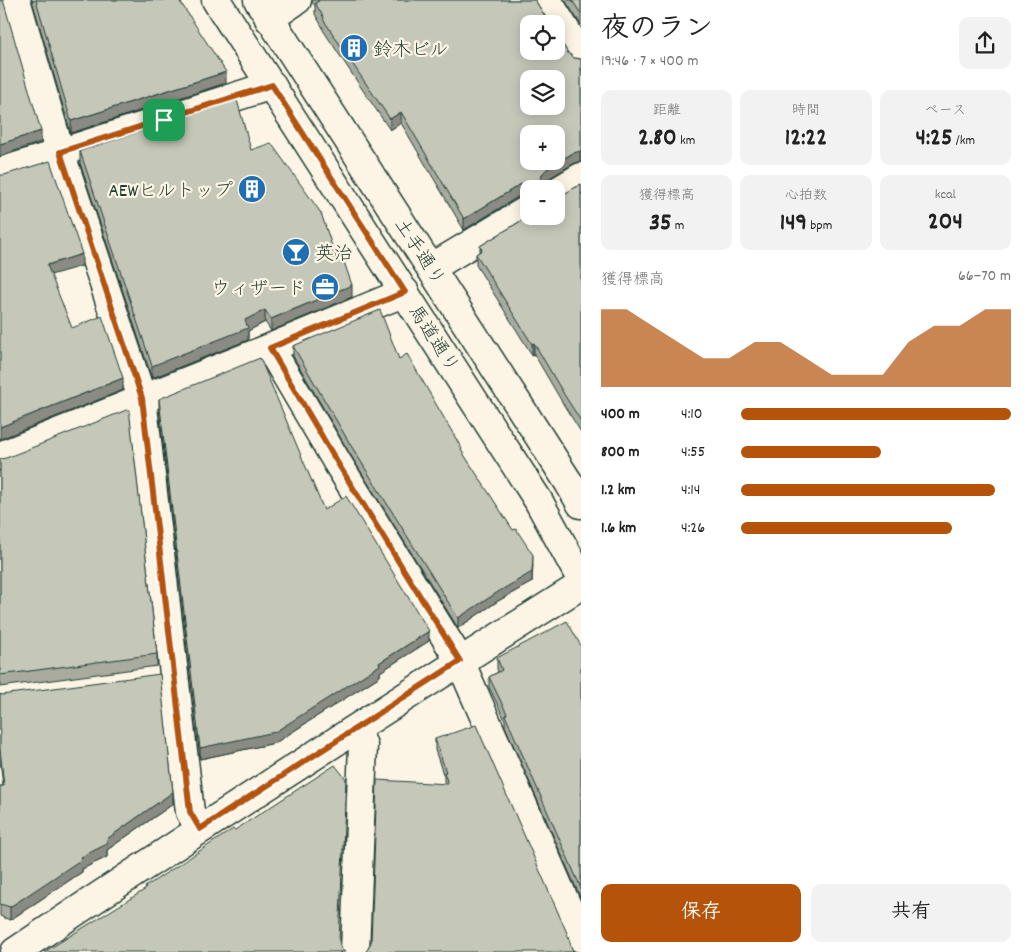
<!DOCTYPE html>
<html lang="ja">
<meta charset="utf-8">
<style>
body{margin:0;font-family:Dekko,"Klee One",sans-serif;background:#f2f2f2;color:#222;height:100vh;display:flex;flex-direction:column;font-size:19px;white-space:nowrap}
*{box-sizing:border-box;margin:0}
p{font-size:16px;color:#767676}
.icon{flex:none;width:28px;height:28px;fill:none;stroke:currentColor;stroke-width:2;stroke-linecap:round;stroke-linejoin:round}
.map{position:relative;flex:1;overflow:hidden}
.side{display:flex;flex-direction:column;background:#fff;width:450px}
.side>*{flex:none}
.tools{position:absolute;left:520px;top:15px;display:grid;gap:10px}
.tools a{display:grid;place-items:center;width:45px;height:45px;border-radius:10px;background:#fff;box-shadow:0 2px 12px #0003;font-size:25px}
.pin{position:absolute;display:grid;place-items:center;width:42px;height:42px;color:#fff;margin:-21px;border-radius:10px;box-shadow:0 2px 8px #0006}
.round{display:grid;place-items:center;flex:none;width:52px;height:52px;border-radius:10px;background:#f2f2f2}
.summary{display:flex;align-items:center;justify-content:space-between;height:85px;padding:0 20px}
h1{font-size:28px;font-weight:800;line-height:38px}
.stats{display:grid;grid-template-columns:repeat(3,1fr);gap:8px;height:85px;padding:5px 20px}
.stats div{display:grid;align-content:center;border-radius:10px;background:#f2f2f2;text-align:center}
.stats b{font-size:25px;font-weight:800}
.stats small{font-size:14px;font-weight:400}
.stats p{font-size:14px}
.chart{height:140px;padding:10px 20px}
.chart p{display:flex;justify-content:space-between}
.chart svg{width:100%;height:90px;margin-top:5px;fill:#b45309;opacity:.7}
.primary-button{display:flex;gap:10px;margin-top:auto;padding:10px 20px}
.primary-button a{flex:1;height:58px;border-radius:10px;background:#b45309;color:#fff;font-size:20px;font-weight:800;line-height:58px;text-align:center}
.primary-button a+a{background:#f2f2f2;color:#222}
ul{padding:0 20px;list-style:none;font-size:16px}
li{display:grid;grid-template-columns:80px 60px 1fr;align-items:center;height:38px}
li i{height:12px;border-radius:6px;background:#b45309}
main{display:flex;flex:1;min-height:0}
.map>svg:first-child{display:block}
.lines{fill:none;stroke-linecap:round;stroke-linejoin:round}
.minor-casing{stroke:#1f3d34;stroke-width:31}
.tertiary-casing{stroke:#1f3d34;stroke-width:31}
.minor{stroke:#fcf5e5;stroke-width:28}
.tertiary{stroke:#fcf5e5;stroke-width:28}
.wall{fill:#a9ab9f;stroke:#1f3d34}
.shaded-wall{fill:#8a8b82;stroke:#1f3d34}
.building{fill:#c5c7b9;stroke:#1f3d34;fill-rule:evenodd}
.route-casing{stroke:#fff;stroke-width:10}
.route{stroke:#b45309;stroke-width:6}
.labels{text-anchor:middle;stroke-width:4.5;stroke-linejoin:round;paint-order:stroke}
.poi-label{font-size:19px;fill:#1f3d34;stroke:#fcf5e5;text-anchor:start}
.street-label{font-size:19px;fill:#1f3d34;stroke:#fcf5e5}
</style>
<main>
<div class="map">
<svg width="581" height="952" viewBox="0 0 581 952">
<rect width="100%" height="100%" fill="#fcf5e5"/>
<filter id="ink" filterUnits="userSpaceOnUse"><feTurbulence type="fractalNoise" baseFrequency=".02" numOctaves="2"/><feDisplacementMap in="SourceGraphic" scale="10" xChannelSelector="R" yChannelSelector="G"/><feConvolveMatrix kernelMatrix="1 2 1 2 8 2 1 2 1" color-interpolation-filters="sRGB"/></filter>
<g filter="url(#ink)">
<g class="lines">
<defs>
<path id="minor" d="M16 0 60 152 142 398 190 812 200 829
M547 0 581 55
M269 19 297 0
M0 172 272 85
M556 192 581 177
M431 268 529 209
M270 348 337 462 460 661 581 938
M0 456 270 348 405 292
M354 730 363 745 355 952"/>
<path id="tertiary" d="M216 0 538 500 581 579
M258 0 569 483 581 504
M15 952C202 827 391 705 581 585"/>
</defs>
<use href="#minor" class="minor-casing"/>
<use href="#tertiary" class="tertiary-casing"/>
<use href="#minor" class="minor"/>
<use href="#tertiary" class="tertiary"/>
</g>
<path class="wall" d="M32 0H179L226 83 71 133Z
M312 0H535L568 53 574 58 581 59V162L573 164 548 179 542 185 543 189H529V194L521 195 464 230 401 123 390 130 358 83 323 30V28L315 14V6L312 2Z
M565 0H581V25Z
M251 150 336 258 352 297 271 331 265 322 248 331V340L152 378 80 163V151Z
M581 184V432L565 407 534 354 532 355 476 265V254L480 251V246Z
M293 346 399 359 462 452 533 565 532 582 498 601 458 628 350 454 293 356Z
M159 399 324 510 429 641 380 672V676L275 743 200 759 159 409Z
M0 459 157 654V666L0 687Z
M581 646V899L505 726V720L489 687V677L498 672 497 669V658Z
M0 694 173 804 107 850V857L82 869V872L10 920 0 916V786H3L0 761Z
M435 739 573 952 368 949 444 784V777L435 750Z"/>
<path class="shaded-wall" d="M226 72V83L71 133V121Z
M401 112V123L390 130V119Z
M41 131V142L0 156V144Z
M580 150V161L573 164 548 179 542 185 541 189 540 182 542 174 548 168 573 153Z
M528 182V193L521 195 464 230V219L521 184Z
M82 254V266L47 276V265Z
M352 285V297L271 331V319Z
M265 310V322L248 331V340L152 378V366Z
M534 343V354L532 355V344Z
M123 378V390L0 439V427Z
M533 555 532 582 498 601 458 628V618Z
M429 631V641L380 672V676L275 743 200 759V748L379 663Z
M173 792V804L107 850V857L82 869V872L10 920V907Z"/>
<path class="building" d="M0 0H3L41 131 0 144Z
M36 0H179L226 72 71 121Z
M318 0H535L550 24H529V51H556V34L568 53 574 58 581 59V151L573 153 548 168 542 174 540 182 543 189H541L536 184 528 182 521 184 464 219 401 112 390 119 358 72 323 19 324 18 315 3 319 1ZM529 79H556V106H529ZM529 134H556V161H529Z
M572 0H581V14Z
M237 100 251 150 271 143 321 213 336 258 342 256 352 285 271 319 265 310 245 320 248 328 152 366 80 151Z
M50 161 82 254 47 265 72 328 102 316 123 378 0 427V175H4Z
M581 184V421L565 396 534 343 532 344 476 254 482 250 480 246 529 216H556V196L564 194Z
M380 310 399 359 407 354 462 449 461 450 513 530 516 529 533 555 532 572 498 592 458 618 350 444 293 346Z
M260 358 324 510 346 496 429 631 379 663 380 665 275 732 200 748 159 399Z
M129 409 157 654 0 675V459L6 458Z
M567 621 581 646V888L505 715 507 714 489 677 502 670 497 658Z
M160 674 173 792 107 839V844L81 857 82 859 10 907 0 904V786H4L0 749V694L1 695Z
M476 725 567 933 573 952H365L368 949 371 942 377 780 448 784 444 772H446L435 739Z
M335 765 346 779 339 941 341 949 345 952H44L146 889 145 887 233 829 235 830Z"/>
</g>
<g class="lines" filter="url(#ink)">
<defs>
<path id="route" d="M272 85 405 292 270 348 337 462 460 661 200 829 190 812 142 398 60 152Z"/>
</defs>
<use href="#route" class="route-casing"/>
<use href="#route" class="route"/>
</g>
<defs>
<symbol id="building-disc" viewBox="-11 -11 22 22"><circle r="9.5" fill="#1f6fb2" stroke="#fcf5e5"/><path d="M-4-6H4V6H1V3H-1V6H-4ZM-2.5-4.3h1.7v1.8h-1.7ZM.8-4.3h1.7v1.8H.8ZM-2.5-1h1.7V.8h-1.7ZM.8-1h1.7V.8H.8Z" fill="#fff"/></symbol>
<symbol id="bar-disc" viewBox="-11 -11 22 22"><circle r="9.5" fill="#1f6fb2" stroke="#fcf5e5"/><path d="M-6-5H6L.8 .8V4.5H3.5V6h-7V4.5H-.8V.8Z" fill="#fff"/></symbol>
<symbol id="office-disc" viewBox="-11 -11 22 22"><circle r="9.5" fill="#1f6fb2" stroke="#fcf5e5"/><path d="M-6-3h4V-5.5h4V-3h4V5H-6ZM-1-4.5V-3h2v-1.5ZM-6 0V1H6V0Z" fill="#fff"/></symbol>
</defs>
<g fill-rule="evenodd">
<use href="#building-disc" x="338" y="32" width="32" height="32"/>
<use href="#building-disc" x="236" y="173" width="32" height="32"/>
<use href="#bar-disc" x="280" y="236" width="32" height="32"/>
<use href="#office-disc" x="309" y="271" width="32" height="32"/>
</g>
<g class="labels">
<g class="poi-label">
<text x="373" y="55">鈴木ビル</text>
<text x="233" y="196" text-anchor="end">AEWヒルトップ</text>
<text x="315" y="259">英治</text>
<text x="306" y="294" text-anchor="end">ウィザード</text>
</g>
<g class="street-label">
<text transform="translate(421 251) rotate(57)" y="7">土手通り</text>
<text transform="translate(435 338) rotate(57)" y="7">馬道通り</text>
</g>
</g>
</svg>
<div class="tools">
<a><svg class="icon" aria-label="locate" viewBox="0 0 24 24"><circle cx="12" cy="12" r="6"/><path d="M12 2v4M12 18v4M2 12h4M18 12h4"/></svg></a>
<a><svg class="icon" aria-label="layers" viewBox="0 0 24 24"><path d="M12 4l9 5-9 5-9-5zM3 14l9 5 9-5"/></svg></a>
<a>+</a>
<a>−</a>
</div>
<div class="pin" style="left:164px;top:120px;background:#1e9e55"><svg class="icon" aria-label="arrive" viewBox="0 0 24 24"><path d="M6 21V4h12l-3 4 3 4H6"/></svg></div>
</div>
<section class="side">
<div class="summary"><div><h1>夜のラン</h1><p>19:46 · 7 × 400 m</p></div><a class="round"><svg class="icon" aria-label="share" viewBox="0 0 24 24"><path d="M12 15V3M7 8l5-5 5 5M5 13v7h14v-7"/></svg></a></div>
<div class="stats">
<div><p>距離</p><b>2.80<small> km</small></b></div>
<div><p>時間</p><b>12:22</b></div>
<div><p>ペース</p><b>4:25<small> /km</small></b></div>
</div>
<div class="stats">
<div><p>獲得標高</p><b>35<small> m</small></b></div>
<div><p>心拍数</p><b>149<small> bpm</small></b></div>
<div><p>kcal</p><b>204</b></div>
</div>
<div class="chart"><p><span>獲得標高</span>66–70 m</p>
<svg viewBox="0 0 160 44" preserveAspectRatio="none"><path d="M0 44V6L10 6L20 14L30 22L40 30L50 30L60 22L70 22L80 30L90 38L100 38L110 38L120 22L130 14L140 14L150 6L160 6V44z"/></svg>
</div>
<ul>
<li><b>400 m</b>4:10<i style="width:100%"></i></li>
<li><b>800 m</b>4:55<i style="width:52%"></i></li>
<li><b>1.2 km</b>4:14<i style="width:94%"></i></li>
<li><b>1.6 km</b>4:26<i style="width:78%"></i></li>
</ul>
<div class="primary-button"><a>保存</a><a>共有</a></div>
</section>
</main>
